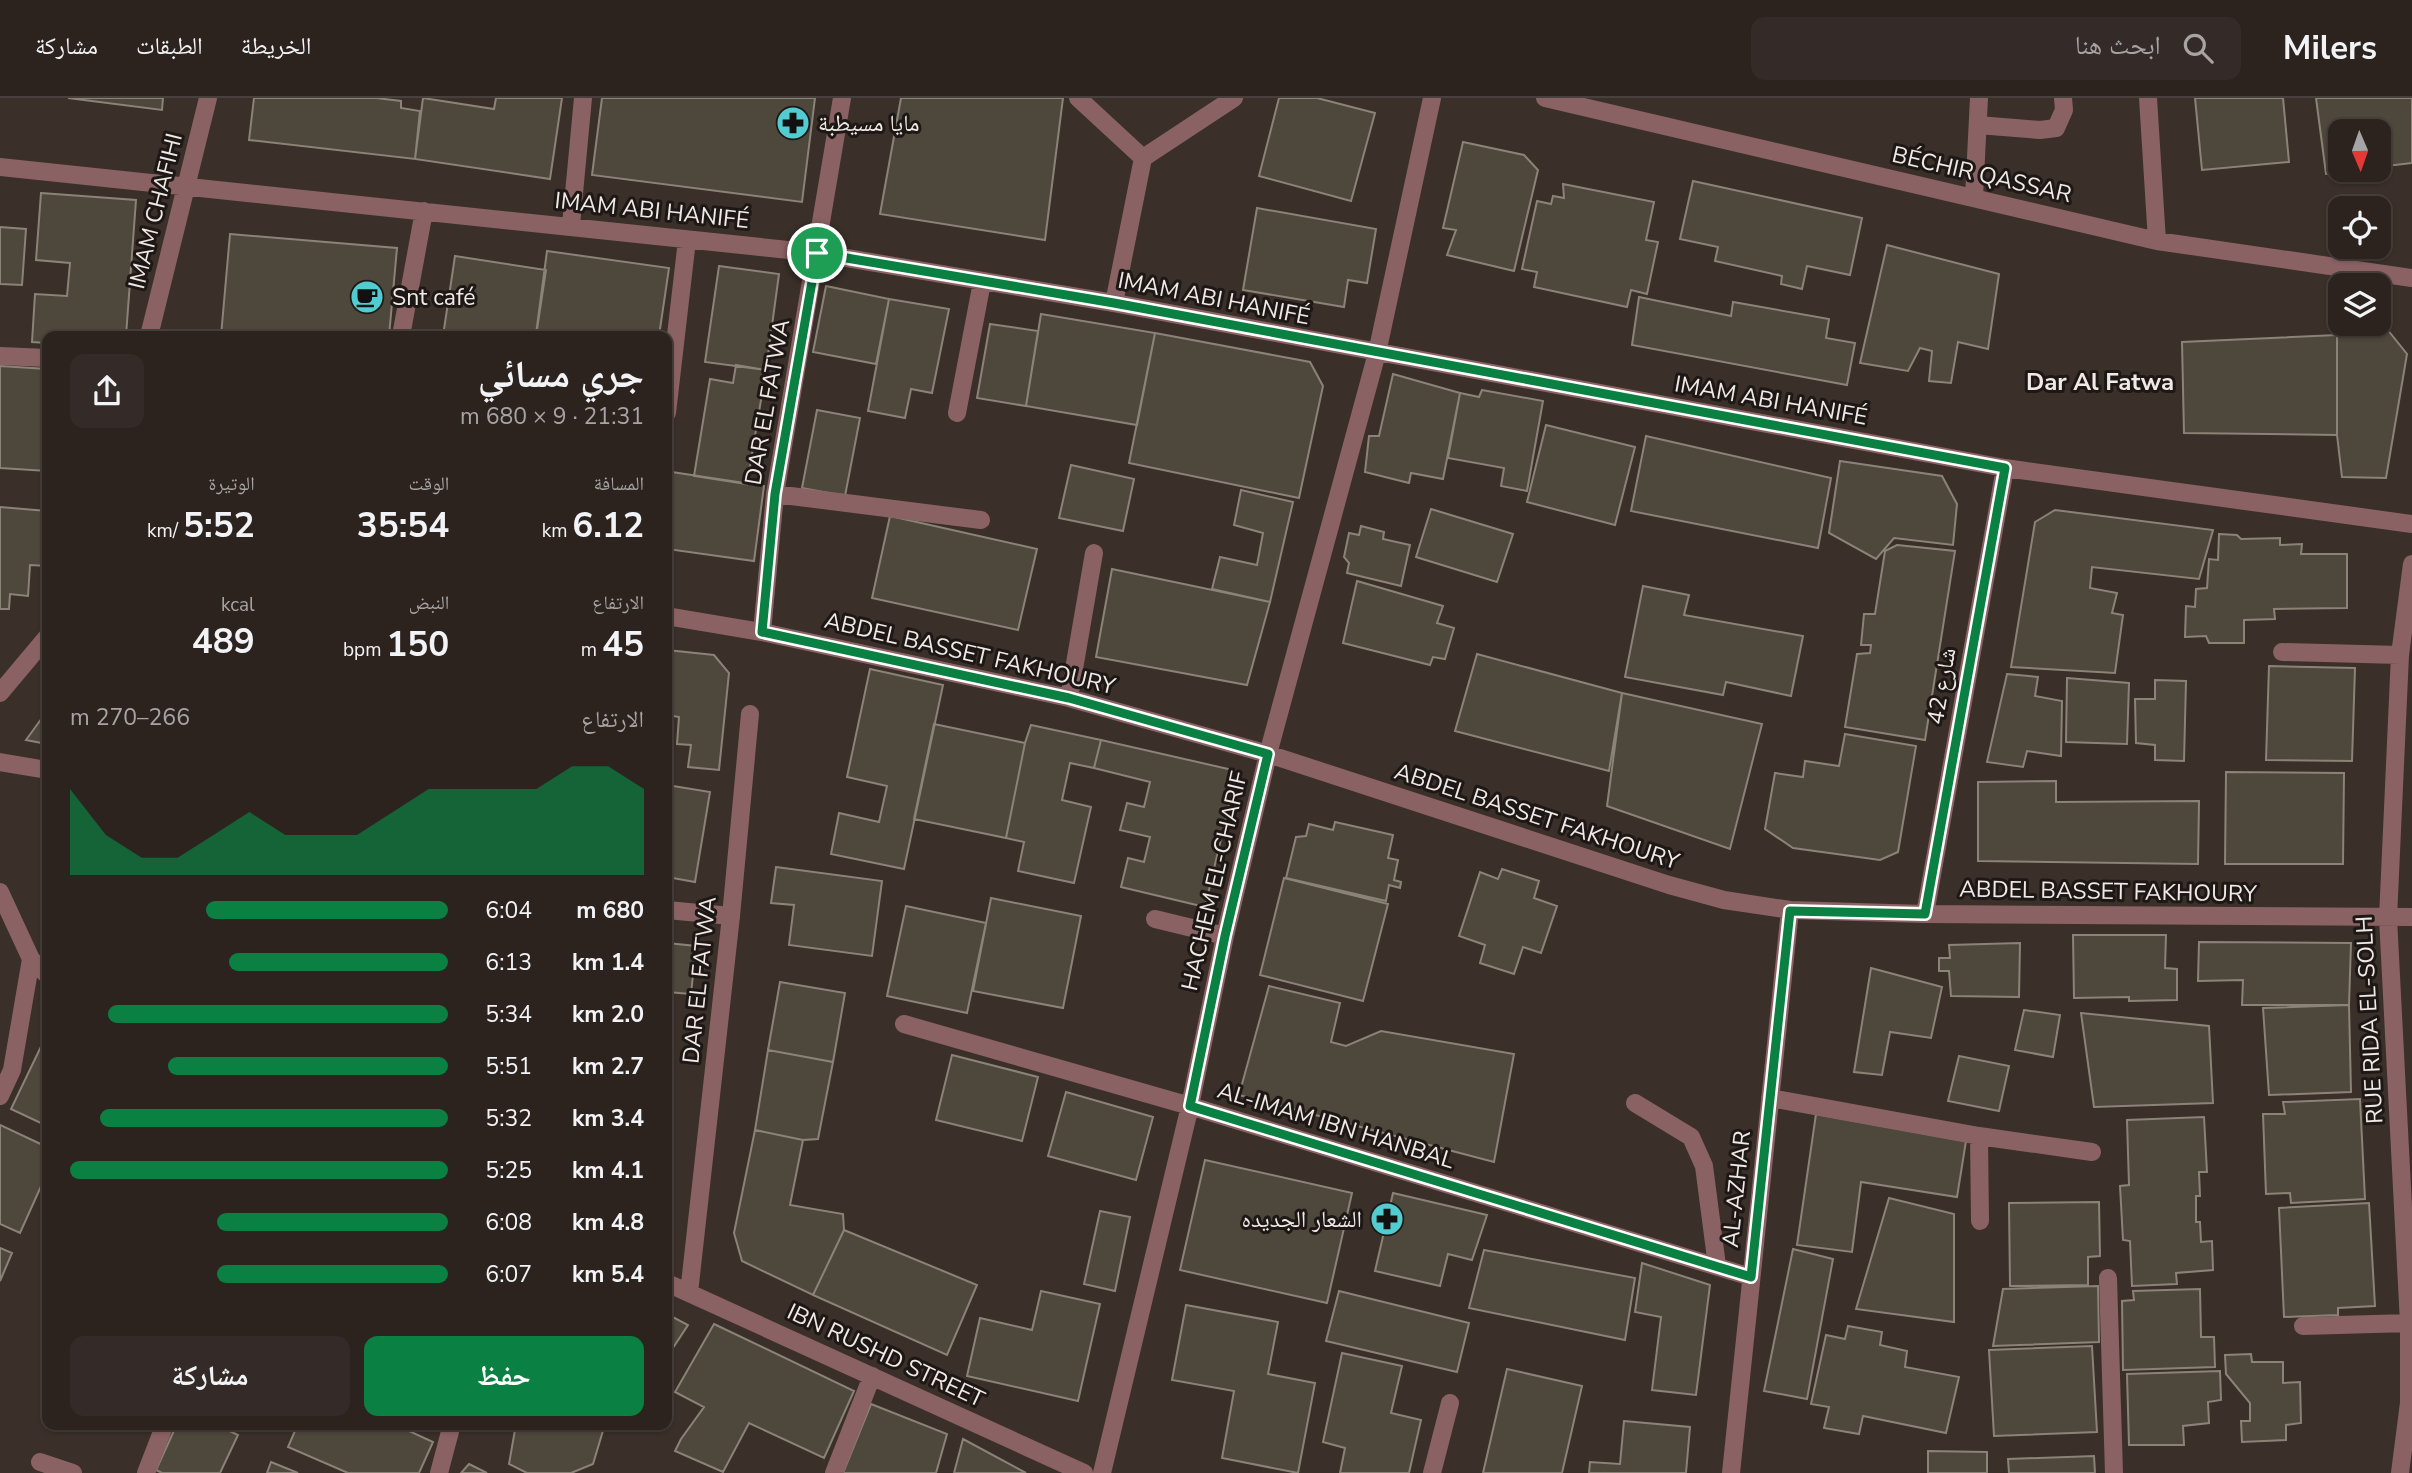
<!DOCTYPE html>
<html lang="ar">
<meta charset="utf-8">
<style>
body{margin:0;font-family:"Nunito Sans","Noto Naskh Arabic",sans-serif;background:#342b28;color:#f1f3f6;direction:rtl;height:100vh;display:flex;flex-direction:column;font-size:26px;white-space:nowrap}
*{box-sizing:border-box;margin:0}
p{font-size:23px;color:#a6a4a4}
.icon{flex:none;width:38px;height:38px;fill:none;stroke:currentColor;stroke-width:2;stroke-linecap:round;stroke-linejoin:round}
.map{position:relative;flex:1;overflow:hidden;direction:ltr}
.panel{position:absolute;left:42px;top:233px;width:630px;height:1099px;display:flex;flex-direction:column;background:#2c231f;border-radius:14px;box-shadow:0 2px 5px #0004,0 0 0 2px #48403d;direction:rtl}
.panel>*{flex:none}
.needle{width:46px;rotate:178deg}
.tools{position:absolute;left:2328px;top:21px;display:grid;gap:14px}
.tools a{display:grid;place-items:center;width:63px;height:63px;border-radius:14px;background:#2c231f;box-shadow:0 2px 5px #0004,0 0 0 2px #48403d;font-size:35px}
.pin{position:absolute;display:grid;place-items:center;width:60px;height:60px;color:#fff;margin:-30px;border:4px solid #fff;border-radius:50%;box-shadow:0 2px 7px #0007}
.round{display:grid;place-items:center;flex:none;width:74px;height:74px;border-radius:14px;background:#342b28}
.overview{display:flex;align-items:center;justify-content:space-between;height:119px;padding:0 28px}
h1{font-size:38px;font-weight:700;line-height:52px}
.figures{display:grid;grid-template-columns:repeat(3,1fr);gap:10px;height:119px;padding:7px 28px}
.figures div{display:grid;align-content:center}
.figures b{font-size:35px;font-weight:700}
.figures small{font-size:19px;font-weight:400}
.figures p{font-size:19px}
.chart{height:196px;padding:14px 28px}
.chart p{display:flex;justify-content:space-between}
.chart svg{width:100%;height:126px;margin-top:7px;fill:#0b8043;opacity:.7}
.primary-button{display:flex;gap:14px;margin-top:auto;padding:14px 28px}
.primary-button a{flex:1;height:80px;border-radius:14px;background:#0b8043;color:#fff;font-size:28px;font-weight:700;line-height:80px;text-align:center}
.primary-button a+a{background:#342b28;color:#f1f3f6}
ul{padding:0 28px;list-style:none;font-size:23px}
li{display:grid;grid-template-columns:112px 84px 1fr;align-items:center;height:52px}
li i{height:18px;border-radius:9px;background:#0b8043}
header{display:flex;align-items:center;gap:42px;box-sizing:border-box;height:98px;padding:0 35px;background:#2c231f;border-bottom:2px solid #48403d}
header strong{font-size:33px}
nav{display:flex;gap:38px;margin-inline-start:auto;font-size:24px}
.search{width:490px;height:63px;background:#342b28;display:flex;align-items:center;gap:18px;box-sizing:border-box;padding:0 24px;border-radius:14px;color:#a6a4a4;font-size:26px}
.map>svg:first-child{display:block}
.building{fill:#4e473c;stroke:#8b8377;stroke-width:2}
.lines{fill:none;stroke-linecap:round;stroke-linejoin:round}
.lane{stroke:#8b6263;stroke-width:18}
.street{stroke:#8b6263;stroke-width:18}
.route-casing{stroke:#fff;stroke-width:14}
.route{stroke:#0b8043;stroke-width:9}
.labels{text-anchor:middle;stroke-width:6;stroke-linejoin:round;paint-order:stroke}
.poi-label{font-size:23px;fill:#f1e9e5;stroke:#1d1815;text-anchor:start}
.street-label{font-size:23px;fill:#f1e9e5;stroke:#1d1815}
.neighbourhood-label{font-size:24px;font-weight:bold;fill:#f1e9e5;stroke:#1d1815}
</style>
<header>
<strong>Milers</strong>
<div class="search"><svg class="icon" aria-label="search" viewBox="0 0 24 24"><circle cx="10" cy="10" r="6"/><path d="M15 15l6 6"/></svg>ابحث هنا</div>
<nav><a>الخريطة</a><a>الطبقات</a><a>مشاركة</a></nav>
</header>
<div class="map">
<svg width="2412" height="1375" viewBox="0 0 2412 1375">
<rect width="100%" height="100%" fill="#3a2f29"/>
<path class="building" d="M68 0H163L162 12Z
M254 0H376L401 3V10L420 13 415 61 249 42Z
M423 0 494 11 496 0H562L550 81 415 61Z
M602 0H815L802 104 592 77Z
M901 0H1063L1045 142 880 116Z
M1279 0H1317L1375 15 1351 103 1259 78Z
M2195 0H2283L2289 64 2202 72Z
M2316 0H2412V65L2378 69V33H2340V72H2361L2326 76Z
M1463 44 1524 57 1538 72 1514 173 1447 157 1456 132 1443 130Z
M1693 83 1862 120 1850 177 1807 168 1802 191 1781 186 1782 178 1715 163 1718 149 1680 141Z
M1563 86 1654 104 1646 142 1658 144 1647 196 1631 192 1627 209 1534 189 1537 174 1522 171 1537 103 1551 106 1553 98 1564 100Z
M41 95 136 102 126 238H47V245L32 244 35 196 67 198 70 165 36 162Z
M1257 110 1376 131 1367 185 1348 182 1344 209 1243 192Z
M0 129 26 131 22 187 0 186Z
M230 136 397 150 389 238 331 233V238H221Z
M1887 147 1999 176 1988 251 1958 244 1951 285 1929 283 1932 253 1920 250 1908 273 1860 265Z
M547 153 669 170 659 238 536 236Z
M455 158 546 172 536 238H443Z
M719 168 779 176 766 272 705 264Z
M826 188 889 201 876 266 813 254Z
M1639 199 1731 218 1733 204 1829 221 1826 240 1855 245 1847 287 1632 247Z
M889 201 949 211 932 295 911 291 905 320 868 313Z
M1041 216 1155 235 1137 327 1026 308Z
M990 226 1038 233 1026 308 977 300Z
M2387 231 2407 256 2386 380 2342 379 2337 337V237Z
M1155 235 1310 264 1323 288 1299 400 1129 365Z
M2337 237V337L2184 335 2182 244Z
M736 267 766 272 747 386 694 378 710 281 733 285Z
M0 268 47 271V373L0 370Z
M1393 276 1460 295 1443 381 1411 375 1409 385 1365 374 1369 338H1379Z
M1482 292 1543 303 1527 393 1501 388 1504 370 1448 360 1460 295 1479 299Z
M817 312 860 320 845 398 802 390Z
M1546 327 1635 349 1615 427 1527 404Z
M1646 338 1831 380 1818 450 1631 413Z
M1840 363 1942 378 1957 406 1953 447 1894 440 1876 461 1829 435Z
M1071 367 1134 381 1123 433 1059 420Z
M672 374 764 388 754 463 667 451V400L669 401Z
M1241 392 1293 404 1270 504 1212 491 1220 459 1257 467 1263 435 1234 427Z
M0 409 47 413V468L30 467 28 498 10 496 9 511H0Z
M1431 411 1513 436 1497 484 1416 459Z
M2055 412 2213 432 2199 481 2092 469 2090 490 2117 495 2112 515 2123 517 2115 575 2011 569 2035 424Z
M890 418 1037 451 1018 532 872 500Z
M1361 428 1384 434 1383 441 1410 447 1401 488 1347 475 1349 465 1344 459 1349 435 1359 437Z
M2219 436 2237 437 2241 441 2280 440V447L2302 446 2301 456H2347V510L2274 511 2275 521 2244 522V545H2209L2206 538 2185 539 2186 508 2195 509 2196 491 2207 490 2209 461 2218 462Z
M1897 447 1955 453 1925 642 1845 629 1857 556 1870 555 1871 547H1861L1864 516H1875L1885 453Z
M1112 471 1270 504 1247 587 1096 559Z
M1357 483 1443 508 1437 525 1454 530 1445 561 1433 559 1430 567 1343 545Z
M1643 488 1689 497 1684 517 1803 538 1791 598 1726 584 1723 597 1625 579Z
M667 552 714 557 729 575 719 672 688 669 691 647 677 646 679 619 667 617Z
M1477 556 1622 595 1609 673 1455 633Z
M2269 568 2355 570 2352 663 2266 662Z
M870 571 943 587 904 771 831 756 839 715 879 724 887 688 847 679Z
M2007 576 2038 579 2035 598 2062 603 2061 658 2027 653 2023 669 1987 664Z
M2067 580 2129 585 2127 646 2066 644Z
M2155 582 2186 583 2184 663 2155 662V647L2136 645 2135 601H2155Z
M1622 595 1762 626 1730 751 1607 708Z
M47 613V646L26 642Z
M934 626 1025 645 1006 740 914 721Z
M1031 627 1101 642 1094 670 1070 665 1062 702 1091 709 1074 785 1018 773 1024 744 1006 740 1025 645Z
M1845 636 1916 648 1898 754 1880 762 1793 750 1765 731 1775 675 1803 679 1805 663 1839 668Z
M1101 642 1237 673 1205 809 1121 789 1128 760 1144 764 1150 739 1120 732 1127 705 1144 709 1150 684 1094 670Z
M2226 674 2344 675 2343 766H2225Z
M2056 683V704L2199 703 2198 766 1978 763V684Z
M667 687 710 694 695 784 667 779Z
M1335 724 1393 737 1388 760 1398 762 1394 782 1401 784 1400 790 1389 787 1386 803 1286 780 1296 739 1306 738 1309 726 1333 732Z
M776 769 882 783 872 858 789 847 794 807 771 805Z
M1502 771 1539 783 1534 800 1557 808 1541 855 1523 849 1514 876 1480 865 1485 847 1459 838 1480 774 1498 781Z
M1284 780 1388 806 1363 903 1260 877Z
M991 800 1081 818 1063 910 973 893Z
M906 808 986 825 967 915 887 898Z
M2073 837H2166L2165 870 2177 871V902L2129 903V899L2074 900Z
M2199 844 2351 845 2349 907H2242L2243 882 2198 883Z
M667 845 696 848 691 896 667 894Z
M2020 845 2019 899 1951 898 1949 873H1939V860H1950L1949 847Z
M1871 870 1942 889 1931 940 1890 934 1882 977 1854 974Z
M780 884 845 895 833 964 768 952Z
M1269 888 1340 905 1331 944 1346 948 1381 933 1514 956 1494 1064 1239 997Z
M2349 907 2351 994 2269 997 2263 910Z
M2024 912 2060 917 2053 959 2015 952Z
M2081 915 2209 928 2213 1005 2094 1009Z
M47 936V1028L11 1011Z
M768 952 833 964 818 1041 803 1042 755 1032Z
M952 957 1038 979 1022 1043 936 1022Z
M1959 958 2009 968 1999 1013 1948 1003Z
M667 982H673L667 1024Z
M1066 994 1153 1019 1136 1082 1048 1058Z
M2360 1001 2365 1101 2291 1105 2290 1095 2266 1096 2263 1016H2285L2283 1004Z
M1816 1016 1966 1043 1957 1099 1861 1084 1852 1154 1797 1147Z
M2204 1019 2207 1074H2199L2200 1098H2196V1124H2200L2201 1144 2212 1143 2213 1172 2176 1175 2177 1186 2132 1188 2130 1143 2123 1142 2120 1088 2129 1087 2127 1022Z
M0 1027 47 1049V1075L20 1135 0 1126Z
M755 1032 803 1042 790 1107 843 1116 844 1132 813 1197 742 1163 734 1135Z
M1205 1062 1352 1095 1327 1205 1180 1172Z
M1393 1095 1487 1117 1472 1162 1448 1156 1440 1188 1375 1173Z
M1889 1100 1954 1116V1224L1856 1211Z
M2099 1104 2100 1158 2088 1159V1187L2010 1188 2009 1105Z
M2369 1105 2375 1208 2338 1210V1217L2284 1219 2279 1110Z
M1100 1113 1130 1119 1115 1193 1084 1186Z
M844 1132 977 1187 947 1257 813 1197Z
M0 1150 12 1155 0 1183Z
M1793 1151 1833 1161 1807 1301 1764 1293Z
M1484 1152 1635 1180 1625 1242 1469 1210Z
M1642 1165 1710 1187 1696 1297 1652 1292 1661 1219 1635 1214Z
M2098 1188 2099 1244 1993 1248 2003 1191Z
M2200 1191 2201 1239H2214L2215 1269 2123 1272 2122 1203 2134 1202 2133 1193Z
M1041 1193 1100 1206 1078 1303 967 1278 980 1220 1032 1232Z
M1339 1193 1469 1225 1457 1274 1326 1243Z
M1186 1207 1278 1224 1268 1276 1315 1285 1298 1375 1222 1360 1234 1293 1172 1282Z
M667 1216 688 1227 667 1259Z
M714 1226 854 1293 824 1360 749 1325 723 1374 675 1353 681 1341 704 1309 675 1294Z
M1848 1228 1882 1234 1880 1247 1907 1253 1905 1269 1959 1279 1946 1335 1863 1318 1859 1336 1824 1330 1829 1309 1811 1306 1826 1237 1845 1241Z
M2092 1248 2097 1334 1994 1338 1989 1252Z
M1342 1255 1402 1268 1391 1315 1421 1322 1409 1375H1340L1345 1350 1323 1344Z
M2251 1256 2252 1264H2283V1285L2300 1284 2301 1325 2286 1327V1342L2242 1344 2241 1323H2250V1305L2226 1276 2225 1257Z
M1507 1271 1582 1288 1562 1375H1483Z
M2220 1273 2221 1302 2208 1304 2209 1325 2183 1328 2184 1347H2129L2127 1276Z
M871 1306 947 1336 936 1375H843Z
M1624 1323 1690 1329 1686 1375H1589L1590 1364 1620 1366Z
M177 1326H215L238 1337 220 1375H162L156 1372Z
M298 1326H394L433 1344 419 1375H348L288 1349Z
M516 1326H605L593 1366 571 1375H527L509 1366Z
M963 1341 1026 1375H954Z
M1928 1353 1987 1354V1375H1928Z
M2094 1358 2095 1375H2009L2008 1361Z
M271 1364 298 1375H267Z
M469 1366 487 1375H461Z"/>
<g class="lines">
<path class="lane" d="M1078 0 1143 60 1234 0
M1978 27 2040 32 2056 30 2064 12 2063 0
M1974 99 1979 0
M1114 205 1143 60
M667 812 731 818
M1635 1005 1691 1039 1704 1068 1717 1168"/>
<path class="street" d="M1545 0 2157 143 2412 180
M2148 0 2157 143
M0 69 817 155 1114 205 2005 370 2412 426
M571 127 583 0
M149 238 208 0
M401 238 424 113
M0 258 47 260
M667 315 687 142
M957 315 982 184
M775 396 981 422
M667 518 762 534 1069 600 1268 656 1669 787 1724 802 1790 812 1925 816 2412 819
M762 534 775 396 842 0
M2282 554 2400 557
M0 595 47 539
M1069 600 1094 455
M0 664 47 672
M0 794 31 861 47 877
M1925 816 2005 370
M1155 821 1225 838
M904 926 1190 1008 1751 1179
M0 998 12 972 31 861
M1770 1000 1979 1038 2092 1054
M1979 1038 1980 1123
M2108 1180 2114 1375
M667 1185 1084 1375
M689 1195 731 818 750 616
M2303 1228 2409 1225
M40 1364 73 1375
M146 1375 165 1326
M439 1375 452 1326
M834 1375 872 1278
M1102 1375 1190 1008 1225 838 1268 656 1377 255 1432 0
M1432 1375 1450 1305
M1731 1375 1790 812
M2400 1375 2409 1305V1225L2388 820 2400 557 2412 466"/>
</g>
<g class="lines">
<defs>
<path id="route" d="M817 155 1114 205 2005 370 1925 816 1790 813 1751 1179 1190 1008 1225 838 1268 656 1069 600 762 534 775 396Z"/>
</defs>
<use href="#route" class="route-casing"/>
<use href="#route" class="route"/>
</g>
<defs>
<symbol id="pharmacy-disc" viewBox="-11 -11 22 22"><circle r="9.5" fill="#51ccd1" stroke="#1d1815"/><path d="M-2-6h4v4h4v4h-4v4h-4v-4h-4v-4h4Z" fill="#111"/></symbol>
<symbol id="cafe-disc" viewBox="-11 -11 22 22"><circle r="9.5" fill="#51ccd1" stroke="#1d1815"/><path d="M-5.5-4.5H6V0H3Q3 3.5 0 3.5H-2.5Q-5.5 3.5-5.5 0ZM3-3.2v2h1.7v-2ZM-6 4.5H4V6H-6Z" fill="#111"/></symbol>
</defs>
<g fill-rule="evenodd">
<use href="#pharmacy-disc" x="774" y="6" width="38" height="38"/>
<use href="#cafe-disc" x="348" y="180" width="38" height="38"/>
<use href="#pharmacy-disc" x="1368" y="1102" width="38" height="38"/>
</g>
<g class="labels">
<g class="poi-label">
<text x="818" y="33">مايا مسيطبة</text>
<text x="392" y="207">Snt café</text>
<text x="1362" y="1129" text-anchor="end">الشعار الجديده</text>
</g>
<g class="street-label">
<text transform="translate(1982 76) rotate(13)" y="8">BÉCHIR QASSAR</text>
<text transform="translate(652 112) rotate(6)" y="8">IMAM ABI HANIFÉ</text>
<text transform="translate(155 113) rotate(-76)" y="8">IMAM CHAFIHI</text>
<text transform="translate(1214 200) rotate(11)" y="8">IMAM ABI HANIFÉ</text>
<text transform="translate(1771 302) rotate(10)" y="8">IMAM ABI HANIFÉ</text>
<text transform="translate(767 304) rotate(-80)" y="8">DAR EL FATWA</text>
<text transform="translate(970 555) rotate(13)" y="8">ABDEL BASSET FAKHOURY</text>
<text transform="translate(1941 588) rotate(-80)" y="8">شارع 42</text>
<text transform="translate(1537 718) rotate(18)" y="8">ABDEL BASSET FAKHOURY</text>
<text transform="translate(1214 783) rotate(-77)" y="8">HACHEM EL-CHARIF</text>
<text transform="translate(2108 793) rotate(1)" y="8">ABDEL BASSET FAKHOURY</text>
<text transform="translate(699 882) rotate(-84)" y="8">DAR EL FATWA</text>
<text transform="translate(2369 922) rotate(-93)" y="8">RUE RIDA EL-SOLH</text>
<text transform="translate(1336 1027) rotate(17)" y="8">AL-IMAM IBN HANBAL</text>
<text transform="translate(1736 1091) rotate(-84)" y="8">AL-AZHAR</text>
<text transform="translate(886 1257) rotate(25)" y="8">IBN RUSHD STREET</text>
</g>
<g class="neighbourhood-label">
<text x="2100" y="292">Dar Al Fatwa</text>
</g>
</g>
</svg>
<div class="tools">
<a><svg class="needle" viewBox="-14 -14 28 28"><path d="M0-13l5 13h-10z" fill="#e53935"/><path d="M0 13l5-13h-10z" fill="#a6a4a4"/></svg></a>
<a><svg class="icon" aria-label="locate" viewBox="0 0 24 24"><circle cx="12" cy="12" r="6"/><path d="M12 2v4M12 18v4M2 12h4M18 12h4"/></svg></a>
<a><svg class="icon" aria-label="layers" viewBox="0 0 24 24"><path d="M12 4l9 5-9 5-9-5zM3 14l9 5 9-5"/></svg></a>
</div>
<div class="pin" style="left:817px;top:155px;background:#1e9e55"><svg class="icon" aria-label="arrive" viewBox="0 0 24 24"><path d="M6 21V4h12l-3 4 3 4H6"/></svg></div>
<section class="panel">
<div class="overview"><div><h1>جري مسائي</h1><p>21:31 · 9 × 680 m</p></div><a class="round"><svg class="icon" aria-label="share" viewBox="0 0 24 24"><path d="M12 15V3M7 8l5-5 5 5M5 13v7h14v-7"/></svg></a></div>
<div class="figures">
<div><p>المسافة</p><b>6.12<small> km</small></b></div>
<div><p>الوقت</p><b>35:54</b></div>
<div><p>الوتيرة</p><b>5:52<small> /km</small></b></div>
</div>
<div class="figures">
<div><p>الارتفاع</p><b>45<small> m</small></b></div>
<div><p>النبض</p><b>150<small> bpm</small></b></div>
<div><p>kcal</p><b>489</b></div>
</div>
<div class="chart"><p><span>الارتفاع</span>266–270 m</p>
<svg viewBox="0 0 160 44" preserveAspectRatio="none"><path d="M0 44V14L10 30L20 38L30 38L40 30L50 22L60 30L70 30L80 30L90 22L100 14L110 14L120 14L130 14L140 6L150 6L160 14V44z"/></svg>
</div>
<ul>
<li><b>680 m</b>6:04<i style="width:64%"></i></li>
<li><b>1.4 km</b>6:13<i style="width:58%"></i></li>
<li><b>2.0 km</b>5:34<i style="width:90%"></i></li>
<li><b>2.7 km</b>5:51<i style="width:74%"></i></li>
<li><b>3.4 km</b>5:32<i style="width:92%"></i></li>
<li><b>4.1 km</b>5:25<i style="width:100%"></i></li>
<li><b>4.8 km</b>6:08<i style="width:61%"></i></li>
<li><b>5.4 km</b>6:07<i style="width:61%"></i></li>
</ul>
<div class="primary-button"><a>حفظ</a><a>مشاركة</a></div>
</section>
</div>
